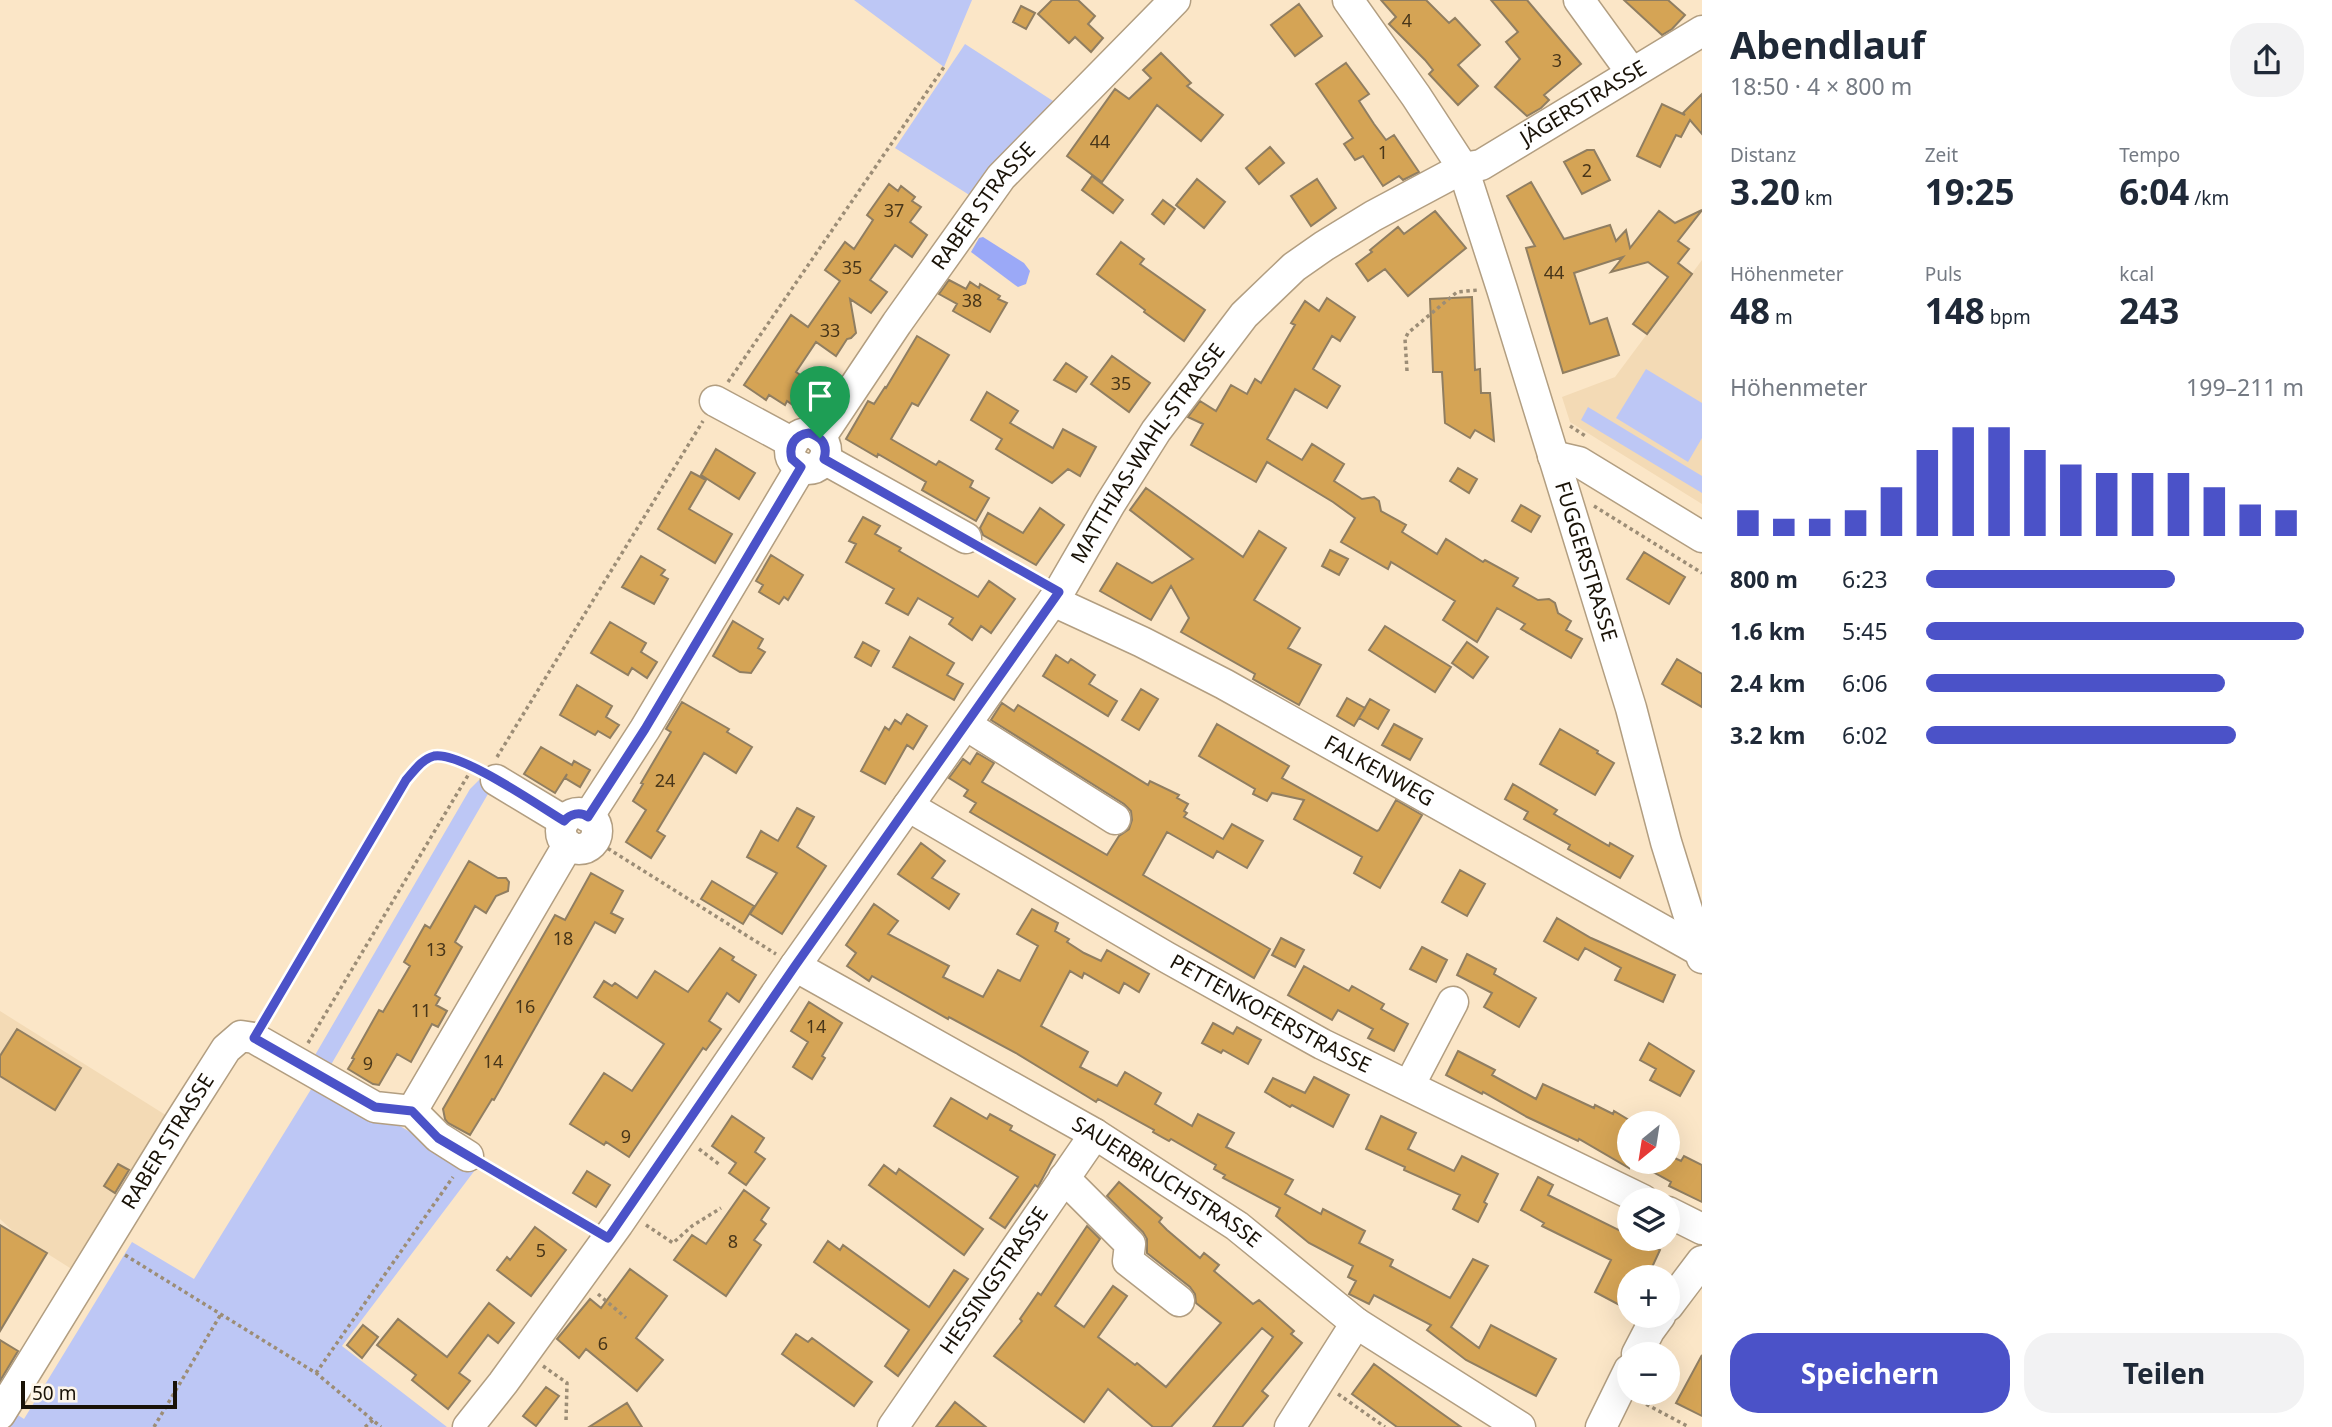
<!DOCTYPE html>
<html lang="de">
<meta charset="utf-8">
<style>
body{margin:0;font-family:"Noto Sans",sans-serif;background:#f2f2f3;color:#1f2937;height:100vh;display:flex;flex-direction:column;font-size:26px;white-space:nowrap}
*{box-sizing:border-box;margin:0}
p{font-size:23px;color:#747a83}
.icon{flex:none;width:38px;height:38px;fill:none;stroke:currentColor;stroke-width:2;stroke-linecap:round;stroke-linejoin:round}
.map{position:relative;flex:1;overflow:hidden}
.panel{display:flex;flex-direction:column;background:#fff;width:630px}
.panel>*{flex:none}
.needle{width:46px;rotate:210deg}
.tools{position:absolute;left:1617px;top:1111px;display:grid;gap:14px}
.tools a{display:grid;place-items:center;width:63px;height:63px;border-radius:50%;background:#fff;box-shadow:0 7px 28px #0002;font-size:35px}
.scale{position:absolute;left:21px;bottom:18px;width:156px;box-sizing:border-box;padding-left:7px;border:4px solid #191207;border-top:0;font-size:19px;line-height:24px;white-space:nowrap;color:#191207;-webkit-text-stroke:5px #fef6e9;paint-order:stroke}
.pin{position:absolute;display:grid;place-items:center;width:60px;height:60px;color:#fff;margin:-72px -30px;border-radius:50% 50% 50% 0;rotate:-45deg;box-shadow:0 0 7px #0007}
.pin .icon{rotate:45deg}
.round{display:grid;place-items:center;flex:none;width:74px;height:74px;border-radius:28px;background:#f2f2f3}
.summary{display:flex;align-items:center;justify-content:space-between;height:119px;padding:0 28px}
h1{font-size:38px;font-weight:700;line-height:52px}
.metrics{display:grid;grid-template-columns:repeat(3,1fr);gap:10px;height:119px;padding:7px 28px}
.metrics div{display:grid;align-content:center}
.metrics b{font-size:35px;font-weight:700}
.metrics small{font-size:19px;font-weight:400}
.metrics p{font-size:19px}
.chart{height:196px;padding:14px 28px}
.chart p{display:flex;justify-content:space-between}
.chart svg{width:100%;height:126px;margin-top:7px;stroke:#4b52c8;stroke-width:6}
.button{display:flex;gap:14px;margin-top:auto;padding:14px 28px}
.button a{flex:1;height:80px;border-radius:28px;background:#4b52c8;color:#fff;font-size:28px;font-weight:700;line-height:80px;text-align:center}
.button a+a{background:#f2f2f3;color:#1f2937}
ul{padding:0 28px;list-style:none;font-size:23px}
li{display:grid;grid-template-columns:112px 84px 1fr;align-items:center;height:52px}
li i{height:18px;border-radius:9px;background:#4b52c8}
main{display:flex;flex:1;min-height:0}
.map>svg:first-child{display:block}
.built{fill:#f3dab5}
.green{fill:#bdc7f5}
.water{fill:#9ba9f7}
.building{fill:#d5a455;stroke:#907e61;stroke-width:2}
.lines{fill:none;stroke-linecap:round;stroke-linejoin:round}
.minor-casing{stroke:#b29e81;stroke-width:33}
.path{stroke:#9c8d76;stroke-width:3.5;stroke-dasharray:3.5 3.5;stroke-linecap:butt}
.minor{stroke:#fff;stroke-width:30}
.route-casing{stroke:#fff;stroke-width:14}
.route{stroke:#4b52c8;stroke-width:9}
.labels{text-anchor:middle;stroke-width:5;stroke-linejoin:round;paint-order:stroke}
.number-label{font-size:18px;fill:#48361a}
.street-label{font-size:21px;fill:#191207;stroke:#fef6e9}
</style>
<main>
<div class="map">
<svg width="1702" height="1427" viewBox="0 0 1702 1427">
<rect width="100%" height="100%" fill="#fbe6c7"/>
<path class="built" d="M1702 260V504L1570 422 1562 397 1615 377Z
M0 1011 172 1119 78 1273 16 1234 0 1219Z"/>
<path class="green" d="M854 0H972L944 67Z
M965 44 1067 110 982 203 895 148Z
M1646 369 1702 403V438L1688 462 1616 418Z
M1588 407 1702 476V493L1581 420Z
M479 780 492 787 328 1070 311 1062 470 789Z
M318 1078 475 1170 342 1346 447 1427H3L7 1408 24 1419 132 1242 194 1279Z"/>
<path class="water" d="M983 237 1024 263 1030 271 1026 284 1018 287 1015 285 971 252 979 238Z"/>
<path class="building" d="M1052 0H1078L1095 16 1088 24 1103 38 1091 52 1075 37 1069 43 1038 14Z
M1381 0H1426L1449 23 1455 18 1480 45 1458 65 1478 86 1458 105 1429 74 1433 70 1425 60 1389 24 1396 17Z
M1491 0H1527L1581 64 1544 95 1549 100 1541 108 1527 116 1495 87 1520 59 1506 42 1518 32Z
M1624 0H1668L1685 15 1672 29 1662 35Z
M1299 4 1322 36 1295 56 1271 25Z
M1021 6 1035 13 1026 29 1013 22Z
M1161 53 1191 83 1187 86 1223 115 1201 141 1157 105 1102 182 1067 156 1115 89 1129 99 1151 78 1143 70Z
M1346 63 1369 94 1359 101 1374 124 1386 140 1394 135 1419 172 1403 180 1399 176 1383 186 1363 156 1355 160 1344 144 1353 138 1316 84Z
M1702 94V134L1690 120 1681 137 1676 135 1660 167 1637 156 1662 104 1685 115 1683 113Z
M1270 147 1284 163 1259 184 1246 168Z
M1587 150H1594L1610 180 1582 194 1564 162Z
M1092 176 1123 200 1113 213 1082 190Z
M1197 179 1225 202 1204 228 1176 205Z
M1317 179 1336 208 1311 226 1291 196Z
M1531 182 1564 239 1610 225 1616 241 1626 230 1630 248 1659 211 1675 223 1702 210 1678 241 1689 249 1678 263 1692 274 1647 334 1633 324 1668 277 1648 262 1611 272 1623 257 1574 273 1590 324 1607 318 1619 355 1563 373 1526 248 1535 246 1507 196Z
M889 184 898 191 901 186 915 197 912 201 921 207 910 222 927 235 912 257 895 245 870 280 887 292 871 313 850 299 856 333 851 338 847 339 836 356 816 342 796 372 824 391 808 416 787 401 785 405 769 395 766 400 744 385 791 315 808 327 840 281 825 270 845 242 854 249 873 220 867 215Z
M1163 200 1175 209 1164 224 1152 214Z
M1435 211 1466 248 1408 296 1385 269 1368 281 1356 264 1372 252 1370 250 1398 227 1404 234Z
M1121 242 1144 259 1140 264 1205 310 1184 341 1144 312 1145 310 1097 274Z
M949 280 966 289 970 282 979 288 980 284 1000 296 998 299 1007 303 990 332 953 311 957 304 939 294Z
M1472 297 1475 370 1480 369 1481 393H1490L1494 441 1475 430 1470 438 1445 423 1442 372H1433L1430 299Z
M1327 298 1355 317 1340 341 1332 336 1313 369 1340 386 1327 408 1295 389 1267 439 1302 460 1312 444 1344 464 1334 481 1362 499 1374 497 1379 501 1381 511 1406 525 1402 532 1437 554 1446 539 1483 562 1485 560 1518 578 1513 586 1538 600 1549 599 1555 603 1558 613 1571 621 1566 630 1582 639 1571 658 1521 629 1525 624 1497 608 1477 642 1443 620 1455 601 1391 562 1388 569 1341 542 1355 518 1333 502 1267 462 1256 482 1191 445 1203 424 1188 417 1200 401 1216 411 1231 385 1247 394 1255 379 1261 383 1295 325 1291 323 1305 301 1319 311Z
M917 336 949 355 918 406 912 403 891 439 936 465 939 461 973 481 970 487 989 498 976 521 922 490 926 482 878 454 877 457 846 439 868 401 874 404 885 387 886 388Z
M1112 356 1150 383 1129 412 1091 384Z
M1066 363 1087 377 1076 392 1054 380Z
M987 392 1018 411 1010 423 1053 448 1063 429 1096 447 1080 476 1068 469 1052 483 996 449 1002 439 971 420Z
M716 449 755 473 739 499 701 475Z
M1458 468 1477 479 1469 493 1450 481Z
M691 472 706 480 689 509 732 534 715 563 658 529Z
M1146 488 1243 557 1259 531 1286 548 1254 600 1300 628 1288 648 1321 665 1299 705 1253 679 1255 674 1181 632 1189 618 1171 586 1151 620 1100 591 1117 563 1152 583 1193 559 1130 510Z
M1521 505 1540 516 1531 532 1512 521Z
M1040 508 1064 525 1036 565 983 535 980 528 988 513 1023 533Z
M863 517 880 526 875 534 901 548 899 551 978 597 989 581 1015 599 991 633 981 626 972 640 949 624 953 618 918 598 908 615 886 603 894 589 846 562 856 544 849 541Z
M1330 550 1348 559 1339 575 1322 566Z
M1644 552 1685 577 1669 604 1627 579Z
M771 555 803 575 788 600 784 597 779 604 759 592 763 585 756 581Z
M641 556 665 570 661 575 668 579 654 604 622 587Z
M733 621 763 639 758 648 765 652 751 673 740 672 713 656Z
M610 622 646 643 641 652 657 662 647 678 632 668 628 675 591 653Z
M1385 626 1451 667 1435 692 1369 650Z
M910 637 954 663 947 675 963 684 954 700 893 667Z
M863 642 879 651 871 666 855 657Z
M1467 642 1488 657 1473 678 1452 663Z
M1056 655 1068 663 1071 659 1095 675 1089 684 1117 701 1108 716 1043 676Z
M1677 659 1702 674V707L1662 684Z
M577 685 612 706 606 717 619 725 610 738 598 731 595 735 560 715Z
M1141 689 1158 699 1139 730 1122 720Z
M1347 698 1365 708 1354 726 1337 716Z
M1370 699 1389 710 1378 729 1359 718Z
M682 702 729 729 727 732 752 747 736 773 704 753 657 831 665 836 651 858 626 842 646 810 633 801 643 784 641 783 671 732 666 729Z
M1002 703 1014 711 1018 705 1148 785 1150 781 1179 795 1177 798 1188 804 1184 811 1187 813 1184 817 1223 839 1232 824 1263 841 1247 868 1217 851 1213 858 1167 832 1143 875 1270 949 1254 978 970 812 976 803 964 796 968 790 949 778 963 759 970 764 977 753 994 763 982 782 1107 855 1119 836 1129 829 1132 820 1131 811 1124 804 991 720Z
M907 714 927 726 913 749 907 745 885 784 861 771 885 727 889 730 895 720 901 724Z
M1217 724 1289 766 1282 778 1377 831 1379 830 1396 800 1422 815 1380 888 1354 873 1362 857 1294 819 1304 800 1272 793 1267 801 1253 794 1255 789 1199 756Z
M1394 724 1422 739 1410 760 1382 745Z
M1560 729 1598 751 1597 753 1614 763 1595 795 1540 764Z
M541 747 572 765 574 761 590 770 580 787 565 778 567 774 555 793 524 774Z
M1513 784 1557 810 1554 814 1609 846 1610 843 1633 856 1620 878 1568 849 1570 845 1524 819 1528 812 1505 799Z
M797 808 814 817 797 847 826 866 782 934 750 914 777 873 747 857 761 831 778 841Z
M921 843 945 861 932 878 959 894 949 909 898 874Z
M469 861 498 878H506L509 882 508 891 496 896 486 913 475 906 455 942 462 947 435 995 440 998 436 1005 447 1011 438 1027 432 1024 411 1062 397 1054 379 1085 373 1084 348 1069 354 1059 352 1058 379 1010 383 1012 410 966 404 962 425 925 430 928Z
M1460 870 1485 884 1467 916 1442 902Z
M591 873 623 891 611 913 623 919 615 933 595 922 494 1100 492 1099 470 1135 448 1123 445 1119 443 1109 555 915 565 920Z
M712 881 754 906 743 924 701 899Z
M874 904 898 921 888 934 949 966 943 977 983 997 998 970 1020 981 1038 946 1017 934 1032 909 1058 923 1055 931 1069 939 1067 942 1084 953 1101 961 1107 950 1149 974 1139 992 1124 983 1119 993 1084 973 1082 978 1070 971 1041 1026 1088 1052 1080 1067 1117 1086 1125 1072 1161 1093 1155 1104 1192 1126 1198 1114 1234 1133 1226 1147 1293 1180 1285 1194 1321 1214 1323 1209 1365 1231 1359 1243 1393 1260 1390 1266 1450 1298 1473 1259 1488 1266 1451 1327 1479 1348 1491 1325 1556 1359 1536 1396 1466 1360 1427 1330 1431 1325 1374 1295 1369 1304 1349 1294 1356 1281 1348 1277 1353 1266 1309 1243 1276 1216 1280 1208 1223 1178 1225 1175 1214 1169 1216 1165 1171 1139 1169 1141 1153 1132 1154 1130 1098 1099 1096 1102 1088 1097 1016 1053 949 1017 948 1019 872 976 869 981 847 966 856 953 846 945Z
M1557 918 1591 938 1675 975 1663 1002 1615 980 1621 968 1585 948 1578 960 1544 941Z
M1281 938 1304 950 1295 967 1272 955Z
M1422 947 1447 960 1436 982 1410 969Z
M720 948 734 957 732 960 756 975 739 1002 727 993 709 1021 721 1029 706 1050 703 1048 629 1157 606 1142 604 1145 570 1124 604 1073 632 1091 664 1044 594 997 604 981 612 986 615 983 637 998 655 971 688 992Z
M1467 954 1496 969 1494 974 1536 998 1519 1027 1484 1007 1492 993 1457 975Z
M1304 966 1349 991 1352 986 1384 1004 1381 1009 1408 1024 1394 1051 1368 1038 1373 1029 1338 1010 1332 1020 1288 995Z
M809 1002 842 1023 822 1056 825 1058 812 1079 793 1067 808 1042 791 1031Z
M1213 1023 1233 1034 1237 1027 1261 1040 1248 1064 1223 1050 1221 1053 1202 1043Z
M17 1029 81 1068 55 1110 0 1076V1056Z
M1649 1043 1694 1071 1680 1096 1650 1080 1656 1069 1640 1060Z
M1458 1051 1495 1070 1492 1075 1536 1099 1543 1084 1594 1108 1595 1105 1613 1114 1614 1111 1629 1120V1168L1579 1139 1578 1141 1527 1117 1483 1092 1482 1094 1446 1075Z
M1314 1077 1349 1095 1333 1127 1292 1105 1290 1107 1265 1092 1273 1078 1305 1093Z
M951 1098 987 1119 990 1114 1012 1126 1010 1130 1055 1155 1039 1185 1038 1187 1035 1185 1005 1228 990 1218 1018 1177 934 1126Z
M732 1116 764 1138 755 1152 765 1159 746 1185 729 1173 736 1163 712 1146Z
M1381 1116 1416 1133 1408 1149 1454 1171 1462 1156 1498 1174 1484 1202 1487 1204 1478 1222 1453 1209 1460 1195 1404 1170 1405 1167 1366 1149Z
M1668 1155 1681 1161 1684 1156 1702 1165V1202L1669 1186 1671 1182 1635 1162H1668Z
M118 1164 129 1170 115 1193 104 1186Z
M884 1165 896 1174 899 1169 983 1229 964 1255 869 1185Z
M587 1171 610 1185 596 1207 573 1193Z
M1538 1177 1553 1185 1548 1195 1629 1235V1239H1637L1660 1250 1647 1278H1629V1310L1595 1292 1611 1260 1542 1226 1544 1223 1521 1210Z
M1119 1182 1162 1218 1159 1222 1167 1230 1200 1258 1204 1253 1219 1265 1214 1271 1253 1304 1259 1300 1294 1331 1291 1334 1302 1343 1262 1391 1268 1396 1242 1427H1213L1273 1337 1262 1328 1171 1427H1153L1108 1389 1084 1422 994 1356 1022 1321 1020 1319 1038 1293 1041 1295 1087 1226 1100 1239 1055 1306 1084 1327 1113 1286 1127 1296 1098 1337 1135 1365 1137 1363 1166 1387 1221 1323 1196 1303 1195 1294 1190 1287 1147 1253V1239L1143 1232 1107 1196Z
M744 1190 769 1208 761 1220 766 1224 754 1240 761 1245 726 1296 674 1260 692 1235 706 1244Z
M0 1225 47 1253 0 1331Z
M535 1227 566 1250 531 1296 497 1270 507 1257 510 1260Z
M828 1241 840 1250 843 1245 929 1307 954 1270 968 1279 898 1376 885 1366 909 1330 814 1262Z
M630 1269 667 1296 636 1338 663 1360 637 1391 586 1349 579 1358 557 1339 590 1299 601 1308Z
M489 1303 514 1323 498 1343 488 1335 459 1373 470 1381 448 1409 412 1380 416 1375 377 1345 398 1319 447 1357Z
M363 1325 378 1337 362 1358 347 1345Z
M796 1334 808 1342 812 1338 872 1382 854 1406 782 1354Z
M0 1340 18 1351 0 1381Z
M1702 1355V1416L1676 1403Z
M1374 1364 1430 1405 1461 1427H1397L1352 1394Z
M546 1387 559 1396 536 1426 523 1416Z
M955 1402 986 1427H936Z
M627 1403 642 1427H589Z"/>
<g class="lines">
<defs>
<g id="minor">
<path id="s1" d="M1348 0 1416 96 1463 168 1502 289 1631 708 1666 842 1702 958"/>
<path d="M1579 0 1632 73"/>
<path d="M715 401 793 443"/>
<circle cx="808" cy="451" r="18"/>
<path id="s2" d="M820 438 897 323 1001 177 1175 0"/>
<path d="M1553 456 1579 462 1702 537"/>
<path d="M824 459 966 538"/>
<path id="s3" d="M1053 601 1142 642 1224 684 1700 951"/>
<path d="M966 725 1115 819"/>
<path d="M496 780 564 821"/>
<path id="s4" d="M908 806 1166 957 1322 1044 1643 1200"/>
<circle cx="579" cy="831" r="18"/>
<path d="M588 817 645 729 801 467"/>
<path id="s5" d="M795 966 1095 1134 1237 1226 1356 1323 1520 1427"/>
<path d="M1409 1086 1453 1002"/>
<path d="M412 1111 568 845"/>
<path d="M1064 1178 1130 1244 1128 1261 1179 1301"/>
<path d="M1668 1212 1702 1229"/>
<path d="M1668 1306 1702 1261"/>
<path d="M1637 1354 1649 1331 1660 1316"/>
<path id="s6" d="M0 1414 177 1126 226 1049 241 1036 254 1038 375 1107 412 1111 438 1137 468 1156"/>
<path id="s7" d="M468 1427 503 1383 618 1224 795 966 1059 592 1110 504 1156 431 1244 315 1294 267 1324 246 1373 216 1463 168 1481 165 1702 31"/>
<path id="s8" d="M893 1427 1095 1134"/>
<path d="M1290 1427 1356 1323"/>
<path d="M1601 1427 1629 1370"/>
</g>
</defs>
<use href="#minor" class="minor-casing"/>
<path class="path" d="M1407 371 1405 339 1408 333 1457 292 1478 290
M728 382 944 67
M1570 426 1587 437
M1594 506 1702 573
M985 549 1039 580
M497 757 703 421
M596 841 776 954
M267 1016 406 780C432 749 440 752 476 769
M308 1043 473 767
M699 1149 720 1165
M489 1168 588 1225
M646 1225 673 1243 692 1226 721 1208
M125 1255 316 1373 381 1427
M598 1294 626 1318
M543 1366 567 1383 566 1421
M316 1373 453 1177
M1338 1394 1385 1427
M1640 1401 1689 1427
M154 1427 221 1314
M365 1427 373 1420"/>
<use href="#minor" class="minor"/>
</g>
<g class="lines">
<defs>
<path id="route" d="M809 433C822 437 828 445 824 459L1059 592 795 966 608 1238 438 1138 412 1111 375 1107 254 1038 406 780C414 771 422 759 434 756 460 751 539 806 564 821 570 814 580 811 588 817L645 729 801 467 792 459C788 445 795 435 809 433Z"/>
</defs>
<use href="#route" class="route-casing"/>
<use href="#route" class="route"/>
</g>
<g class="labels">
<g class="number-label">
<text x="1407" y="27">4</text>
<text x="1557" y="67">3</text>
<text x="1100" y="148">44</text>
<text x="1383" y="159">1</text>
<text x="1587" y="177">2</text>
<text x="894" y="217">37</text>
<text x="852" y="274">35</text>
<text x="1554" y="279">44</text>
<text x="972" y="307">38</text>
<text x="830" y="337">33</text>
<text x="1121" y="390">35</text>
<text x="665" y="787">24</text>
<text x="563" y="945">18</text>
<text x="436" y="956">13</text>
<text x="525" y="1013">16</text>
<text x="421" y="1017">11</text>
<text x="816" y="1033">14</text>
<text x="493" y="1068">14</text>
<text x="368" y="1070">9</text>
<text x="626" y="1143">9</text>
<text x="733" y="1248">8</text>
<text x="541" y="1257">5</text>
<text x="603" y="1350">6</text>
</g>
<g class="street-label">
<text dy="7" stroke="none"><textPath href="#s7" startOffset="1760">JÄGERSTRASSE</textPath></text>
<text dy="7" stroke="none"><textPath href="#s2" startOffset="284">RABER STRASSE</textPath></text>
<text dy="7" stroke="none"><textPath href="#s7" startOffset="1188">MATTHIAS-WAHL-STRASSE</textPath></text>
<text dy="7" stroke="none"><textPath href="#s1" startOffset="616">FUGGERSTRASSE</textPath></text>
<text dy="7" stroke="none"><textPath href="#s3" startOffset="368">FALKENWEG</textPath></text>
<text dy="7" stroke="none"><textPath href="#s4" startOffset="418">PETTENKOFERSTRASSE</textPath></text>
<text dy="7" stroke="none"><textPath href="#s6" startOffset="320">RABER STRASSE</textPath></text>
<text dy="7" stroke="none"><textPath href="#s5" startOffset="430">SAUERBRUCHSTRASSE</textPath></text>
<text dy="7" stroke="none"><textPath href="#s8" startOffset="178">HESSINGSTRASSE</textPath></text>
</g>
</g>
</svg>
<div class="tools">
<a><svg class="needle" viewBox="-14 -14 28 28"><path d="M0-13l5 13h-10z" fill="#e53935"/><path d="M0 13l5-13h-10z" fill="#747a83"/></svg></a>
<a><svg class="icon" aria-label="layers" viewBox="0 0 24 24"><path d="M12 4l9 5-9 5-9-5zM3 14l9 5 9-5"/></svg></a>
<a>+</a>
<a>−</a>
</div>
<div class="scale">50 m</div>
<div class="pin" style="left:820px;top:438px;background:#1e9e55"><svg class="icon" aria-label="arrive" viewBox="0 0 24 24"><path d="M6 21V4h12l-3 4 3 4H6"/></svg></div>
</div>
<section class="panel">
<div class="summary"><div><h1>Abendlauf</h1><p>18:50 · 4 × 800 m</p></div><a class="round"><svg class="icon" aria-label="share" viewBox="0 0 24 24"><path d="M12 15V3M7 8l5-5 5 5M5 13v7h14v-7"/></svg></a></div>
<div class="metrics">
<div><p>Distanz</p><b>3.20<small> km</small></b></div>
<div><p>Zeit</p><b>19:25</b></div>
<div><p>Tempo</p><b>6:04<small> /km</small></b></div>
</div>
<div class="metrics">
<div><p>Höhenmeter</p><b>48<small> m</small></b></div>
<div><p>Puls</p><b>148<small> bpm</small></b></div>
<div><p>kcal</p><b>243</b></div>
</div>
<div class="chart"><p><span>Höhenmeter</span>199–211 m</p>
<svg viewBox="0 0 160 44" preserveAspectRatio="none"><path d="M5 44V35M15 44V38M25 44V38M35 44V35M45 44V27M55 44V14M65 44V6M75 44V6M85 44V14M95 44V19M105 44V22M115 44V22M125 44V22M135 44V27M145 44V33M155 44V35"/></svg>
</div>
<ul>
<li><b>800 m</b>6:23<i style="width:66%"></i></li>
<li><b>1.6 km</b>5:45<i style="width:100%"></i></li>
<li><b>2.4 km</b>6:06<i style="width:79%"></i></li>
<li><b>3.2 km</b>6:02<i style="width:82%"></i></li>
</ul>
<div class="button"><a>Speichern</a><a>Teilen</a></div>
</section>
</main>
